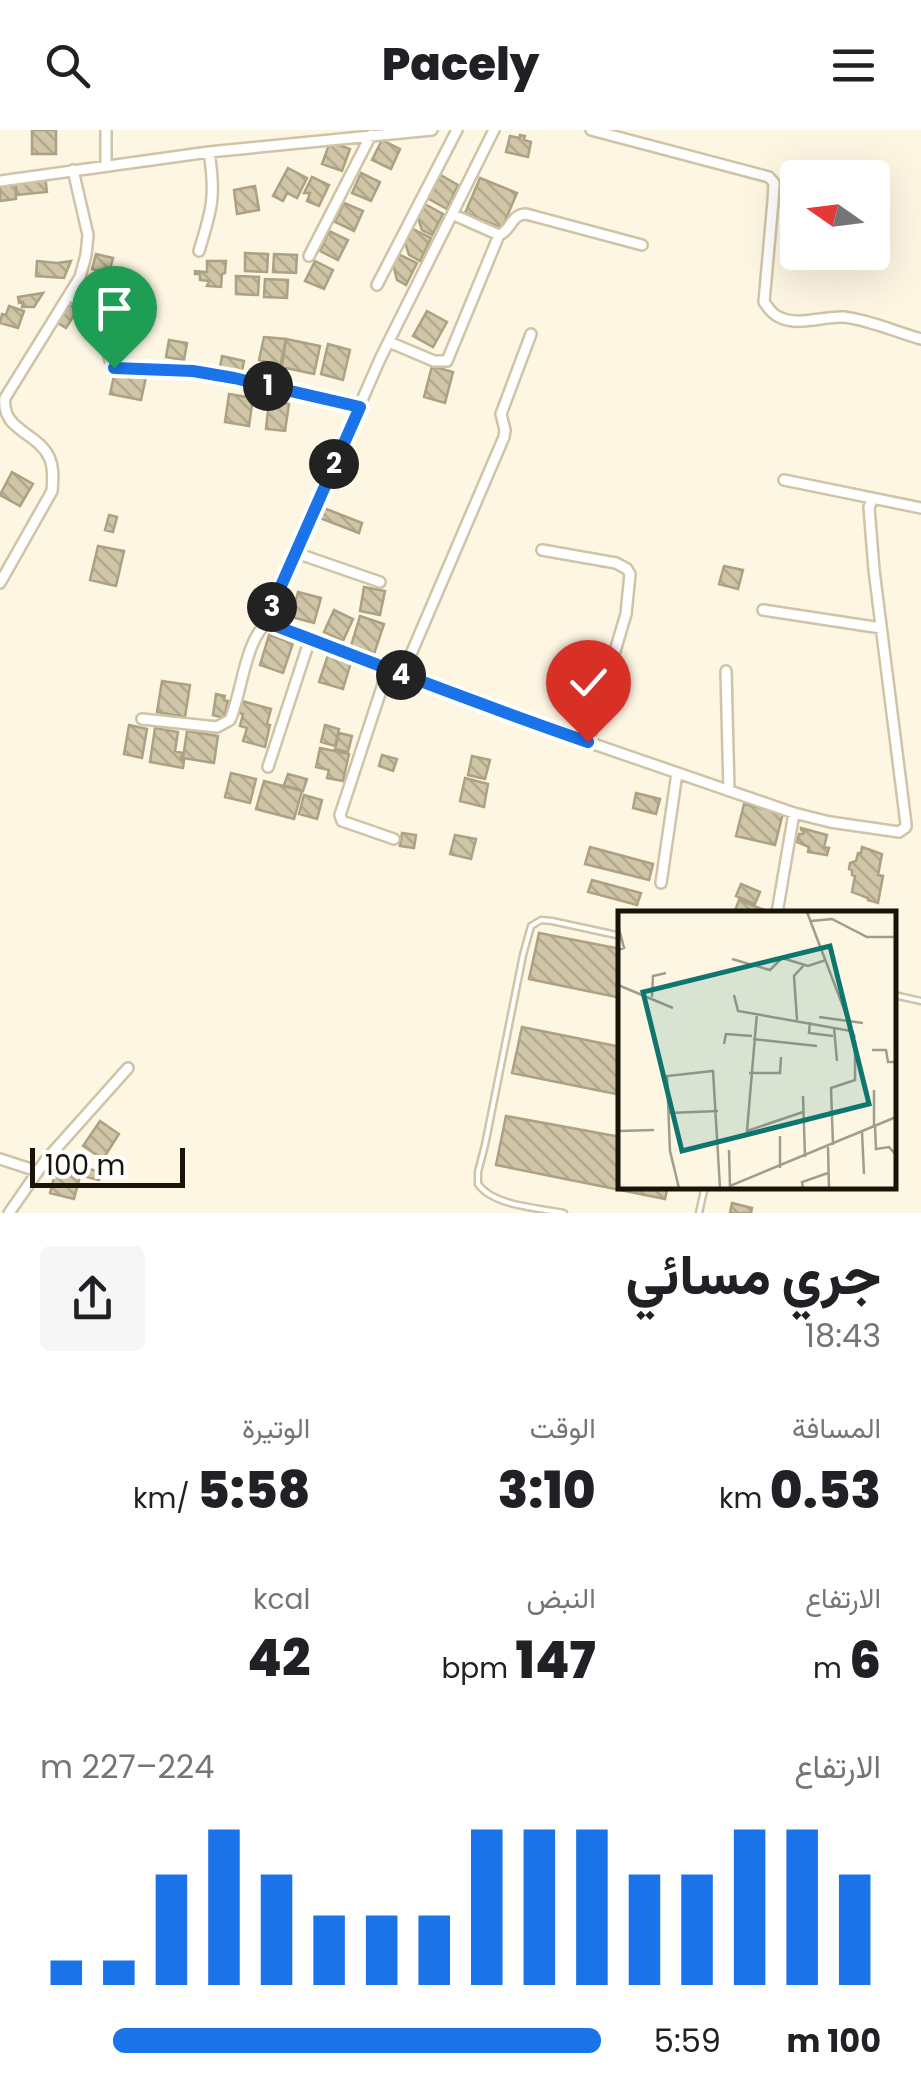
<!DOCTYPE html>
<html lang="ar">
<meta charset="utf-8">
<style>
body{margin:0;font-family:Poppins,Vazirmatn,sans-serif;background:#f6f6f6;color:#202124;direction:rtl;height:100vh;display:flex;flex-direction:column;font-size:38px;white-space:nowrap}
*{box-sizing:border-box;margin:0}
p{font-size:32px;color:#757577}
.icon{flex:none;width:55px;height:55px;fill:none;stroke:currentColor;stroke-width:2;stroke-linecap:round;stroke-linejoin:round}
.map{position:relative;height:1083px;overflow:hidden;direction:ltr}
.panel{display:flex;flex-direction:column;background:#fff;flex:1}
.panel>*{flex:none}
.needle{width:65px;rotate:284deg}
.fabs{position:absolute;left:780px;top:30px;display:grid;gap:20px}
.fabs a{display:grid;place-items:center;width:110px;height:110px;border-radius:10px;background:#fff;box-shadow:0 10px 40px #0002;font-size:50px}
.scale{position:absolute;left:30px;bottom:25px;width:155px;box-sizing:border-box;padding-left:10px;border:5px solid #181409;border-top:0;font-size:28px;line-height:35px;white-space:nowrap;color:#181409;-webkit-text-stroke:8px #fff;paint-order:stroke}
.pin{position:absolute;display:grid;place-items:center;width:85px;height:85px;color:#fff;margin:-102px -42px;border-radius:50% 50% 50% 0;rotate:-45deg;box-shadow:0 0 10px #0007}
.pin .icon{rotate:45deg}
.km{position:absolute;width:50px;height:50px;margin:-25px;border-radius:50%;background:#222;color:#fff;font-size:28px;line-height:50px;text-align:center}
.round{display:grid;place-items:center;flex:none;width:105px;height:105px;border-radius:10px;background:#f6f6f6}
.headline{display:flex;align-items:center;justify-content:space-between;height:170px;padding:0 40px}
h1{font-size:55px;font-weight:800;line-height:75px}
.stats{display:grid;grid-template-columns:repeat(3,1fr);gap:15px;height:170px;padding:10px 40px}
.stats div{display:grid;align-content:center}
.stats b{font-size:50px;font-weight:800}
.stats small{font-size:28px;font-weight:400}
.stats p{font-size:28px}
.chart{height:280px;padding:20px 40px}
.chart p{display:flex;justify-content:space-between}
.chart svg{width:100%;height:180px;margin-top:10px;stroke:#1a73e8;stroke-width:6}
ul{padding:0 40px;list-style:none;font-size:32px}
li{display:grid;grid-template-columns:160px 120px 1fr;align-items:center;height:75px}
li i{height:25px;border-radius:12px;background:#1a73e8}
header{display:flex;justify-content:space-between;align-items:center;height:130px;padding:0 40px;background:#fff;font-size:45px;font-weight:800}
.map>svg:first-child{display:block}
.building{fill:url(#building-back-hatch);stroke:#aca183;stroke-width:2.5}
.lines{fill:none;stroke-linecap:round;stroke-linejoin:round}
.lane-casing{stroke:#d0c4a6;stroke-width:9}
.street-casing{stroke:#d0c4a6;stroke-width:14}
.lane{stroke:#fff;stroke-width:4}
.street{stroke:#fff;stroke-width:9}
.route-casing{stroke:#fff;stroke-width:20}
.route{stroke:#1a73e8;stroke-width:12}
.inset-road{fill:none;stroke:#a19c8c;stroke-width:2.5}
.view{fill:#0f766e;fill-opacity:0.15;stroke:#0f766e;stroke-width:5}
.inset-edge{fill:none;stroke:#181409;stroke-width:5}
</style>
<header><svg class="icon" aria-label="menu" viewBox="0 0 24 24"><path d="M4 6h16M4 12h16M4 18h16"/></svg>Pacely<svg class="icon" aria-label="search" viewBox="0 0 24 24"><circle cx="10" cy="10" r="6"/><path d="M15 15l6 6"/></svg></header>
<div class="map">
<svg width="921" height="1083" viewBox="0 0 921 1083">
<defs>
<pattern id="building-back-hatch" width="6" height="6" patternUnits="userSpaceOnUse" patternTransform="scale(2.5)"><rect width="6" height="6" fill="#d0c5a6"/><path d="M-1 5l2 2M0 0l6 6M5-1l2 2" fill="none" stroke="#b2a88e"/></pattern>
</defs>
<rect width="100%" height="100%" fill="#fdf6e3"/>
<path class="building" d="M32 0H56V24H32Z
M520 5 525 6 524 10 531 12 528 27 506 22 510 6 520 8Z
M382 10 400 19 391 39 372 30Z
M330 12 350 19 342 41 322 34Z
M288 38 307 48 297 68 287 63 283 71 273 66Z
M361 43 380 52 371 71 352 63Z
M439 44 458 55 447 79 427 68Z
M45 46 47 62 17 65 15 49Z
M312 47 329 55 319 76 307 71 310 63H304Z
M480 48 517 63 502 98 465 83Z
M15 49 16 69 0 71V51Z
M255 56 259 80 237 84 234 60Z
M344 73 363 81 354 101 335 92Z
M423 73 443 84 432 105 422 100 417 85Z
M411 98 431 108 420 131 409 125 404 109Z
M329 101 348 110 338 130 320 121Z
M245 123 268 124 267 142 245 141Z
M96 124 113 128 109 143 92 139Z
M274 124 297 125 296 143 273 142Z
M398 124 417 133 406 155 397 150 393 134Z
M37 131 57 133 71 131 64 148 36 146Z
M207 131H226L225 143 222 144 221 157 207 156 209 151 200 150V144H195V141L207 142Z
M315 131 333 140 324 159 305 151Z
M236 146 259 147 258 165 236 164Z
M265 149 288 150 287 168 264 167Z
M43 163 34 177H22L23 172 19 173 18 167Z
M64 171 78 179 66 198 53 190Z
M9 176 24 181 18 198 0 193 2 184 6 185Z
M427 181 447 192 433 217 413 206Z
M264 207 286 209 282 236 259 230Z
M286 209 320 216 314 244 286 238 284 248 278 247Z
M169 210 187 213 184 230 166 227Z
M328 214 350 220 343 250 321 244Z
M222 226 244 231 242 241 220 237Z
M432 236 453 242 445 273 424 267Z
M115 241 146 247 141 270 110 264Z
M229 264 253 268 249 296 225 292Z
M269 271 289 274 285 301 266 299Z
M12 342 33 354 20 376 0 365Z
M324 378 362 393 359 403 320 388Z
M109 385 117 387 113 402 105 400Z
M98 416 124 421 116 456 90 450Z
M724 436 743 440 738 459 719 454Z
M364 457 385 461 380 485 360 481Z
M298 462 321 468 314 493 292 487Z
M334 480 353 489 343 511 324 502Z
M360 486 384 494 374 524 351 516Z
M269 505 293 513 283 543 260 535Z
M329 522 352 529 343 559 319 552Z
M162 551 190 555 185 587 157 582Z
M216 564 225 566 224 570 228 571 224 588 213 585Z
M242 571 271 579 267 594 270 595 265 617 243 611 247 598 240 596 243 584 239 583Z
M129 595 147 599 142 628 124 624Z
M325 595 339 599 335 616 321 612Z
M155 598 178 602 175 621 182 623 181 629 184 630 183 638 150 632Z
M187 601 218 606 214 633 183 628Z
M339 603 352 606 348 622 335 619Z
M320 618 349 624 343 651 327 648 329 640 316 637Z
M382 625 397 629 393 641 379 636Z
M472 626 490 630 485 649 468 645Z
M231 643 256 649 250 673 225 667Z
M288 644 307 649 303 661 284 655Z
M465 648 488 654 484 677 460 671Z
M264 651 302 661 294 689 256 679Z
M636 663 660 669 656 684 633 678Z
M304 665 322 670 317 689 299 684Z
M744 674 783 683 775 715 736 706Z
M801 698 827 705 824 717 829 718 827 725 808 722 809 717 797 712 799 704H803L804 701 801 700Z
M402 703 416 705 414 718 400 716Z
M455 705 476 709 471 729 450 724Z
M590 717 653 734 649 750 585 734Z
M862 717 882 724 878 745 883 746 878 773 868 770V768L852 762 855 746 852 745V740L849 739 850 733 856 731 858 723H861Z
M592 750 641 763 637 775 588 762Z
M741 754 760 762 755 774 736 766Z
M739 770 767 781 766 783H734Z
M539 803 621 819V868L529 849Z
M522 897 621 917V965L512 943Z
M506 986 621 1007V1056H668L665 1069 496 1035Z
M100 991 119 1004 103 1029 83 1016Z
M89 1039 101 1042 99 1050 87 1047Z
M56 1040 80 1046 74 1069 50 1063Z
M732 1073 752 1078 751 1083H730Z"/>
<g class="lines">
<defs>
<path id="lane" d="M894 865 921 871
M564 1083C539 1078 493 1076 478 1054V1042L485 1015 523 825 531 796 541 790 552 791 621 806
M699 1083 705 1056"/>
<path id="street" d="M106 0V36
M591 0 769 47 774 53 773 71 764 172C769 179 773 185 781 188 800 196 824 186 844 187 870 190 896 202 921 209
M0 51 209 22 432 0
M454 85 499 105C511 101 511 84 526 84L642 115
M199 121C212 79 216 66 209 22
M309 126 371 5
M377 155 457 0
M70 164C83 176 99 186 105 204 109 216 106 227 114 238L193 241 234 248 359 277
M389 212 434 231H447L499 105
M784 350 921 378
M542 420 616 433 627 439 630 444 626 484 588 612
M296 423 380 452
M0 453 52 361C53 350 54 337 49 327 37 302 1 300 5 268L80 147 86 125 88 105 73 40
M763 480 881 498
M270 490 276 496 486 577 794 683 830 692 899 702 906 697V694L874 440 869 377 873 369
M388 539 340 685 342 691 394 709
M726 541 729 661
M402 545 504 307 505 300 501 284 531 204
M142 589 217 597 230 590C242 563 245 507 270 490L269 483 380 229 494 0
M268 637 310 509
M661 753 677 643
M777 783 794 683
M0 1029 37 1041
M9 1083 45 1031 128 938"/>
</defs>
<use href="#lane" class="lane-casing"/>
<use href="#street" class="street-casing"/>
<use href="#lane" class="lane"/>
<use href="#street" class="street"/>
</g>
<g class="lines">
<defs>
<path id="route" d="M114 238 193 241 234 248 360 277 269 483 270 490 276 496C380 536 483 576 588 612"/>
</defs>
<use href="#route" class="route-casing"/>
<use href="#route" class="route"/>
</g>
<g transform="translate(618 781)">
<rect width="278" height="278" fill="#fdf6e3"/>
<path class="inset-road" d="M189 1 237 127M193 10 214 8 249 26H278M0 14 6 37 0 39M114 48 152 59 164 47 190 55 208 49M0 74 55 97M116 84 120 100 233 120M34 86 35 65 48 62M139 102 129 220 185 201M201 106 245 112M179 109 176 65 186 54M192 111 191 122 215 125M216 117 219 150M135 128 199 135M106 133 108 123 134 125M254 139H268L270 151H278M131 162H162L163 146M185 185 187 246M50 202 100 200M257 215 258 238 271 236 278 244M256 216V179M0 220 36 219M244 221 246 263M162 225V257M215 234 213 177 237 169V129M210 236 211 277M111 239 112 275 278 206M61 277 52 240 49 165 95 160 102 277M185 277 184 271 210 262"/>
<path class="view" d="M212 35 251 193 64 240 25 81Z"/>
<rect width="278" height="278" class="inset-edge"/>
</g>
</svg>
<div class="fabs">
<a><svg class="needle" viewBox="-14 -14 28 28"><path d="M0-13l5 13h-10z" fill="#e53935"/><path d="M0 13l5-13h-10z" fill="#757577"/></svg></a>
</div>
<div class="scale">100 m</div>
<div class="pin" style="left:114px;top:238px;background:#1e9e55"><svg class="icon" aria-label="arrive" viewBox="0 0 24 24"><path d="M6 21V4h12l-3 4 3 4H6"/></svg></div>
<div class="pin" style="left:588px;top:612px;background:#d93025"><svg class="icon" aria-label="check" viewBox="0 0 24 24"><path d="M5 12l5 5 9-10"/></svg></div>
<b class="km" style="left:268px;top:256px">1</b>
<b class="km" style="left:334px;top:334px">2</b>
<b class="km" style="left:272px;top:477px">3</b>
<b class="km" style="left:401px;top:545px">4</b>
</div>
<section class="panel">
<div class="headline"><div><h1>جري مسائي</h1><p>18:43</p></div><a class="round"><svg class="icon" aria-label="share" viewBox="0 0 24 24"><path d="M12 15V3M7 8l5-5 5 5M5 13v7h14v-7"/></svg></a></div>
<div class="stats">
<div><p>المسافة</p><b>0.53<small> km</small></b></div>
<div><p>الوقت</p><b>3:10</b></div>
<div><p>الوتيرة</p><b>5:58<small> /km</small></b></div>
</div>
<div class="stats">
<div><p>الارتفاع</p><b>6<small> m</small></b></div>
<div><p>النبض</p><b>147<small> bpm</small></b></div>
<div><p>kcal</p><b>42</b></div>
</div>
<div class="chart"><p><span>الارتفاع</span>224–227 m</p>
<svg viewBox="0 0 160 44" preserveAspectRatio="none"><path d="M5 44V38M15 44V38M25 44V17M35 44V6M45 44V17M55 44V27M65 44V27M75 44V27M85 44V6M95 44V6M105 44V6M115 44V17M125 44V17M135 44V6M145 44V6M155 44V17"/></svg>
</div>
<ul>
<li><b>100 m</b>5:59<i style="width:87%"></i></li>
</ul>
</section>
